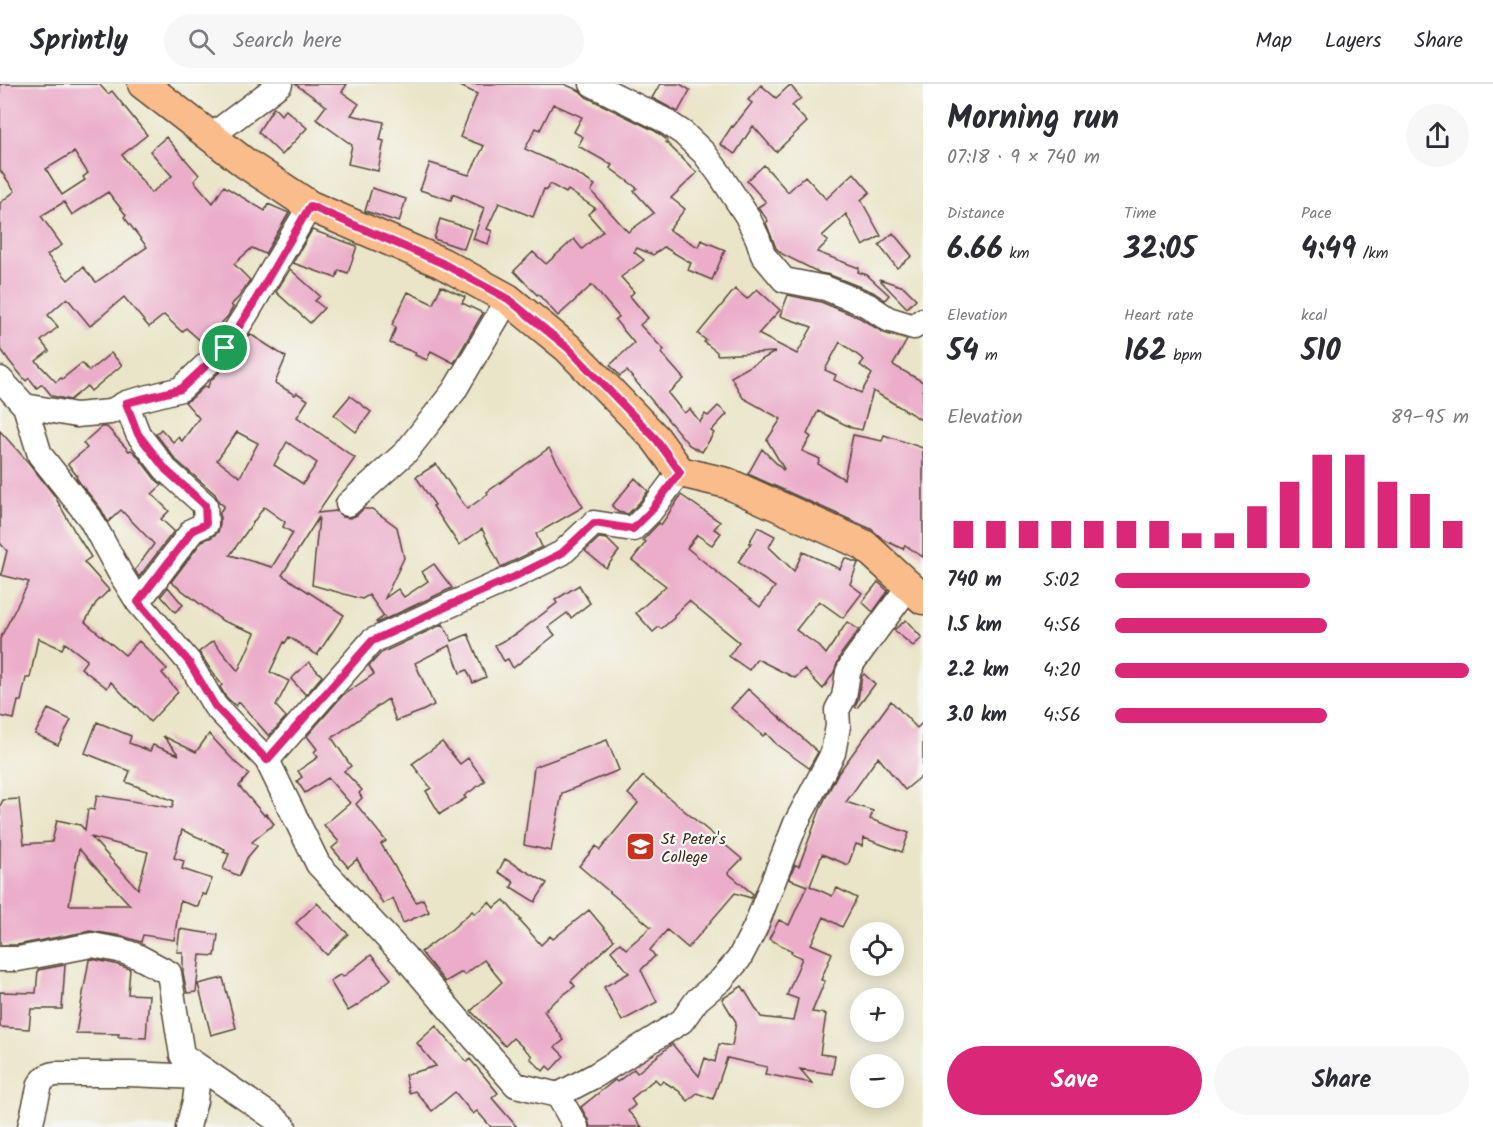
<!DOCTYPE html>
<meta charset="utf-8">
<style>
body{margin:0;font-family:Kalam,sans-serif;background:#f7f7f7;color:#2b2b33;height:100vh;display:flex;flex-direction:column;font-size:22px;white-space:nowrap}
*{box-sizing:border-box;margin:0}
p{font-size:20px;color:#7c7c81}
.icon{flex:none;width:33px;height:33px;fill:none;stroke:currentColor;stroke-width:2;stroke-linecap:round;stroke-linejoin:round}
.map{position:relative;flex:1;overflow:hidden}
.side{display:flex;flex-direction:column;background:#fff;width:570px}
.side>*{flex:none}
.buttons{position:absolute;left:850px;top:838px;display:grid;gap:12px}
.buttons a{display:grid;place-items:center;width:54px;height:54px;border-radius:50%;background:#fff;box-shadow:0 3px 15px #0003;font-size:30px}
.pin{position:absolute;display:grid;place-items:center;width:51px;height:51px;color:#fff;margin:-26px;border:3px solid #fff;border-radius:50%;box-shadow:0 2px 6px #0007}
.round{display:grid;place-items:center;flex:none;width:63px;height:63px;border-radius:32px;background:#f7f7f7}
.summary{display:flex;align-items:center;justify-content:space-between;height:102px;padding:0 24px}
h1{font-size:33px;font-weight:700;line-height:45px}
.metrics{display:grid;grid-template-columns:repeat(3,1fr);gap:9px;height:102px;padding:6px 24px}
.metrics div{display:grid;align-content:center}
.metrics b{font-size:30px;font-weight:700}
.metrics small{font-size:16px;font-weight:400}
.metrics p{font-size:16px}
.chart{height:168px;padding:12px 24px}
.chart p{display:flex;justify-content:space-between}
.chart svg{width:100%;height:108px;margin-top:6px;stroke:#db2777;stroke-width:6}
.action{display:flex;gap:12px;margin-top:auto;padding:12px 24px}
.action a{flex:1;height:69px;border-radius:36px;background:#db2777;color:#fff;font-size:24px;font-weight:700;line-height:69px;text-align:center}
.action a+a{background:#f7f7f7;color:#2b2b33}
ul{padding:0 24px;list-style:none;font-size:20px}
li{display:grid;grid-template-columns:96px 72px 1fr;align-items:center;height:45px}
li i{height:15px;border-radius:8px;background:#db2777}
header{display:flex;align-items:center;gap:36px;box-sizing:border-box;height:84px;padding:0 30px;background:#fff;border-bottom:2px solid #e1e1e2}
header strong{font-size:28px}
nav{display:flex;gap:33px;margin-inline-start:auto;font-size:21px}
.search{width:420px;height:54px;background:#f7f7f7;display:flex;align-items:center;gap:15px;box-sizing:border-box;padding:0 21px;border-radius:33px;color:#7c7c81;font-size:22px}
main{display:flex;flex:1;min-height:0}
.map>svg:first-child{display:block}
.building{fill:#ebadc9;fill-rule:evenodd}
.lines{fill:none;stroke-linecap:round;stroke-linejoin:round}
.minor-casing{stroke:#554638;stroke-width:27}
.major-casing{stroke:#554638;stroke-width:33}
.minor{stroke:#fff;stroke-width:24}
.major{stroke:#f9bc8a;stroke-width:30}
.route-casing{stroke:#fff;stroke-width:12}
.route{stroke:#db2777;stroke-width:8}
.labels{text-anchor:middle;stroke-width:4.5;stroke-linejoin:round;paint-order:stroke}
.poi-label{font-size:16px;fill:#3b2a1e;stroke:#f6f6f2;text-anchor:start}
</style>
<header>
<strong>Sprintly</strong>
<div class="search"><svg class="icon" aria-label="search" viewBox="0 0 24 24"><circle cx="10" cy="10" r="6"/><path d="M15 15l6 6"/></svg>Search here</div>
<nav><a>Map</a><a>Layers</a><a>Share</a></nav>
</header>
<main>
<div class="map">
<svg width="923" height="1043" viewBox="0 0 923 1043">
<rect width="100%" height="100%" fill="#f6f6f2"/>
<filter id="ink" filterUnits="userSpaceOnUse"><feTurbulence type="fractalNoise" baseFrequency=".0167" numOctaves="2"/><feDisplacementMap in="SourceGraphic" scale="12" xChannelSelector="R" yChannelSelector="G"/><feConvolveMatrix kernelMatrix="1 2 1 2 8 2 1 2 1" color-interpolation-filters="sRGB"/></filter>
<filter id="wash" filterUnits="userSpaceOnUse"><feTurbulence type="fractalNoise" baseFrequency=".008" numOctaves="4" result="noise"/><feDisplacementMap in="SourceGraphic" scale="24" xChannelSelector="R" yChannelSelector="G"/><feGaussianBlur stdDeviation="1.35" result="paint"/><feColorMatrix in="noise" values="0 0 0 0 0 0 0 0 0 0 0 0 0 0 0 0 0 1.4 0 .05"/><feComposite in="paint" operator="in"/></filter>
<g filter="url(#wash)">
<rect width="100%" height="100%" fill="#eae5c8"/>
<g id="blocks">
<path class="building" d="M0 0H99L108 10 112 7 147 51 122 71 151 109 172 92 150 67 166 53 199 91 194 97 213 119 224 102 265 127 268 120 289 129 265 170 252 164 234 180 250 196 239 213 231 221 233 223 228 232 203 259 186 244 182 248 164 231 149 243 124 213 90 242 67 214 48 231 58 243 41 257 49 267 36 277 56 298 61 294 62 295 82 279 89 287 111 269 122 281 91 307 87 302 70 316 52 312 42 300 37 304 29 294 26 297 10 278 0 264V119L15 107 0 86ZM74 68 88 89 83 93 85 96 62 111 46 85ZM108 108 126 131 124 133 147 163 96 198 83 183 68 196 47 171 62 161 41 132 64 118 72 131Z
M295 0H347L342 8 359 20 351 31 384 38 380 56 384 57 378 87 348 80 352 61 316 35 326 22Z
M456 0H564L580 7 586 13 655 47 667 56 666 58 697 89 671 114 685 125 669 146 698 163 701 156 725 166 712 196 688 186 691 179 664 163 653 171 637 164 634 168 644 176 621 193 634 208 630 212 648 234 640 241 664 266 661 269 684 295 668 309 684 329 690 325 700 338 705 330 708 332 718 322 727 330 711 347 714 349 702 368 689 361 627 287 620 292 610 281 634 259 615 236 619 233 592 201 558 232 538 210 537 211 514 187 533 168 546 180 574 155 582 165 603 147 588 130 595 124 568 106 566 109 550 100 547 106 544 105 533 133 499 119 487 145 492 147 488 160 473 155 484 124 453 110 451 116 420 106 430 79 469 91 484 62 460 53 477 10ZM553 20 582 33 574 48 583 53 578 62 612 81 610 84 637 104 634 107 654 129 628 148 591 107 595 101 569 85 525 65 536 44 540 46Z
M660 0H680L690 6 678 28 652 14Z
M761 1 776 14 790 1 801 14 792 22 807 38 776 68 753 42 735 70 720 60 732 42 733 43 752 19 748 16Z
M274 23 281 31 286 26 307 44 282 71 258 48Z
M764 81 788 108 805 92 826 115 854 89 870 108 861 116 881 152 863 162 846 130 822 152 828 157 817 168 859 184 858 188 867 191 889 211 885 216 873 208 830 191 820 189 782 170 776 164 766 139 768 137 758 123 766 118 747 97Z
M372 104 406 115 399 138 365 127Z
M440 135 471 145 464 165 434 155Z
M312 146 357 162 348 189 339 186 336 194 293 179Z
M893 149 912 172 897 184 879 161Z
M290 185 320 212 315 217 324 224 310 239 276 208Z
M879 195 904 203 916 215 907 224Z
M441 202 465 213 462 219 483 229 454 279 431 267 427 276 415 271 416 269 390 259 396 243 392 241 408 208 433 220Z
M735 205 747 215 757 205 780 226 758 250 797 270 812 243 780 232 788 211 821 218 860 234 884 249 907 256 893 281 923 298V337L873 307 862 346 852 344 818 327 807 350 811 353 802 367 820 375 818 380 844 395 853 351 882 357 884 351 923 364V473L905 461 903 465 884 456 871 445 748 390 762 365 783 386 784 385 767 356 781 335 743 314 731 293 775 268 717 271V268L704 258 706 256 698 250ZM840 258 864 276 860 281 872 290 861 309 834 296 836 291 825 286Z
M250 250 286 273 275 299 295 311 297 309 308 316 297 333 355 374 317 429 336 427 343 433 350 434 357 431 363 425H372L397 443 404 474 385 514 398 505 404 513 428 497 422 488 434 480 452 504 377 539 376 538 384 532 369 511 362 515 312 501 319 433 282 491 344 531 317 571 289 553 285 559 284 558 270 588 289 597 276 622 286 633 269 652 239 618 236 622 226 613 220 603 222 601 212 588 199 568 213 557 238 587 255 549 223 537 171 498 202 457 212 453 218 448 220 440V428L224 422 219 418 215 410 176 376 156 350 161 345 173 358 178 353 182 357 199 334 185 318 191 315 205 302 207 304 211 296 237 271ZM237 348 258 359 240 393 217 376ZM287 358 317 379 303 400 274 381ZM264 423 285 438 283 443 293 449 272 483 230 471Z
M350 312 371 328 356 348 334 331Z
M101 343H107L129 367 131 366 135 369 155 395 162 401 152 410 169 427 161 435 174 447 139 493 135 486 154 460 121 426 108 438 101 425 80 399 76 393 77 392 68 380 87 364 83 359Z
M0 347 28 378 54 411 75 448 91 473 84 478 109 506 96 519 85 538 125 571 139 557 167 585 162 589 178 608 150 638 136 622 135 623 111 598 107 604 81 584 87 576 65 559 62 565 38 554 30 594H26L21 617H18L14 635 0 632V555L29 498 1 491 7 467 0 459Z
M549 364 583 423 536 450 542 463 501 483 482 445 459 461 433 422 435 421 416 393 436 380 467 425 488 410 487 408Z
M635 394 648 407 639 419 628 430 618 428 612 422Z
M681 411 720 438 714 445 721 449 712 461 697 451 687 464 760 523 775 503 738 478 751 459H749L758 443 775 452 769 463 794 487 803 468 840 485 845 474 858 479 850 500 862 509 843 534 819 517 796 546 819 562 826 570 847 538 859 546 841 570 834 588 823 605 804 585 795 594 757 575 749 586 729 572 739 558 689 517 674 531V534L661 545 659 543 653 548 636 529 666 502 632 476 646 458 643 456 659 439 661 441Z
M599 454 607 455 619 467 606 484 585 467Z
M878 498 888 507 873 528 862 518Z
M579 501 590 519 571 534 567 529 548 543 555 551 513 584 508 575 504 577 495 561 516 550 557 519 555 516Z
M168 503 183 521 175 528 161 512Z
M906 536 922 554 913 562 894 546Z
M443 540 452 557 468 550 486 593 473 599 467 586 460 589 450 561 415 579 434 621 422 627 396 637 388 615 332 654 351 682 344 687 362 706 359 709 362 714 356 720 386 757 381 760 416 818 423 815 429 828 403 839 393 814 383 820 357 775 348 783 332 764 339 758 324 741 350 719 328 694 305 709 297 697 302 693 298 687 318 673 314 668 317 665 307 652 343 611 374 590 369 582 381 569Z
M309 578 322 592 306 611 291 595Z
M864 590 875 600 857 624 855 623 858 615 862 592Z
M748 605 818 668 809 684 777 661 766 649 763 652 731 624Z
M891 617 917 644 923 638V691L905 706 878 673 846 718 873 727 870 735 909 749 902 768 864 754 862 762 856 760 848 781 822 770 810 802 832 812 837 804 857 814 842 843 824 833 811 860 832 869 821 896 825 897 812 928 826 930 820 970 835 972 832 990 800 985 812 999 765 990 767 983 727 974 713 1015 697 1009 688 1017 679 1007 663 997 660 1000 655 995 631 1015 635 1021 628 1027 642 1043H590L588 1036 581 1023 615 996 617 998 634 985 637 989 672 960 699 992 705 974 715 978 719 960 732 962 736 938 722 915 742 902 761 933 793 937 798 915 787 911 802 874 791 869 792 867 769 855 779 836 789 841 807 802 789 795 795 781 799 782 821 723 837 691Z
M48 625 71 636 58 661 35 650Z
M97 638 131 652 129 659 150 667 153 661 179 671 163 652 196 668 209 650 236 679 249 690 239 702 264 731 266 730 274 740 252 758 257 762 247 774 239 792 223 785 229 770 223 768 225 765 182 746 174 774 184 777 182 785 212 795 206 811 202 810 198 823 180 817 174 856 143 851 141 858 122 852 90 847 17 861H0V722L3 716 19 715 24 760 52 758 57 736 80 741 85 746 88 725 94 726 97 711 172 724 174 717 126 698 130 687 85 669ZM91 753 148 768 138 805ZM79 765 130 821H69Z
M607 656 619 686 562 709 551 767 524 761 534 683Z
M442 658 460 680 468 674 485 697 464 712 466 714 440 730 426 707 431 704 412 680Z
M643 692 742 775 728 789 753 810 751 814 735 809 688 864 667 846 650 866 655 872 641 886 657 918 622 937 604 903 629 889 611 867 620 859 626 865 651 843 579 782 596 762 600 766 638 719 628 710Z
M505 775 547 799 535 818 511 803 514 798 498 788Z
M504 816 521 836 520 837 541 861 550 852 553 855 589 826 614 856 571 897 575 902 546 924 547 925 544 927 564 956 555 963 564 972 551 986 547 982 543 987 530 974 532 972 513 954 505 962 471 927 502 898 484 876 464 891 462 888 445 898 421 868 452 845 472 827 475 830 489 818 494 824Z
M317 819 348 850 327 871 296 839Z
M180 845 218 851 215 872 200 871 196 908 187 909 183 889V868H177Z
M371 871 391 895 358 921 348 927 330 897 341 890 343 893Z
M92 875 115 880 130 885 128 910 149 911 146 954 118 953 119 950 76 949 89 876Z
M65 881 62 925H31L29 945 0 943V908L36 909 38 886Z
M223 894 236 944 211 951 198 900Z
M436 942 467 978 470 975 498 1009 492 1014 517 1043H491L477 1027 473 1030 455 1008 432 1027 415 1007 409 1009 405 991 436 982 417 959Z"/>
</g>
</g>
<g filter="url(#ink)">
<use href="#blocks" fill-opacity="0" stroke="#554638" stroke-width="1.5"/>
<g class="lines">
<defs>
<path id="minor" d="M592 0 662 35 683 49 704 69 719 89 747 132 758 155 763 171 784 196 825 204 867 221 888 235 914 243 923 236
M210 53 280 0
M0 295 25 322 40 371 90 434 120 489 138 518 189 578 215 622 267 676 318 780 405 873 474 954 516 1001 558 1011 596 991 682 937 697 916 721 896 739 875 755 844 796 739 833 669 838 642 837 626 844 613 848 588 853 578 909 502
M126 319 138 350 166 386 205 421 206 440 193 446 138 518
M25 322 76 331 110 328 126 319 181 305 225 263 248 227 310 122
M348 420 406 368 454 307 508 215
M267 676 372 557 450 521 511 494 562 469 594 439 633 445 650 428 680 388
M0 875H18L92 861 119 866 137 872 169 889 182 971 274 1034 284 1043
M558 1011 576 1043
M30 1043 40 1000 46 993 54 990H130L198 993 195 1017 188 1043"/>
<path id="major" d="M143 0 245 79 310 122 442 179 508 215 568 264 656 355 680 388 727 399 864 461 923 515"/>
</defs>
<use href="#minor" class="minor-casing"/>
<use href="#major" class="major-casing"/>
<use href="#minor" class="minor"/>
<use href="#major" class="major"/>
</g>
</g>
<g class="lines" filter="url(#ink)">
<defs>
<path id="route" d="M310 122 442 179 508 215 568 264 656 355 680 388 650 428 633 445 594 439 562 469 512 494 450 521 372 557 267 676 215 622 189 578 138 518 193 446 206 440 205 421 166 386 138 350 126 319 181 305 225 264 249 227Z"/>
</defs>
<use href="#route" class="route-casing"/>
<use href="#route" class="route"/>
</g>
<defs>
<symbol id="school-square" viewBox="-11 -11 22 22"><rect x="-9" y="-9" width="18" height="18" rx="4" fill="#c8321e" stroke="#f6f6f2"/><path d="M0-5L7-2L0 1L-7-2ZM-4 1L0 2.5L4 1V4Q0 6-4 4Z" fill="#fff"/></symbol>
</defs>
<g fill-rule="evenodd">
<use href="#school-square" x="624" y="746" width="33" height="33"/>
</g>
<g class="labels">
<g class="poi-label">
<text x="661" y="760">St Peter's<tspan x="661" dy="18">College</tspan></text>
</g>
</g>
</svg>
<div class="buttons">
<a><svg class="icon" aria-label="locate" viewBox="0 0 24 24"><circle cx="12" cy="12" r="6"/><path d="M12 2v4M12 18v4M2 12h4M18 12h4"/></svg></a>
<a>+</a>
<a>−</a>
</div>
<div class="pin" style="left:225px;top:264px;background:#1e9e55"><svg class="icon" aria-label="arrive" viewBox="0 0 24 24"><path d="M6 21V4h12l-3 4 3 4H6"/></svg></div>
</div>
<section class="side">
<div class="summary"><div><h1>Morning run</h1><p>07:18 · 9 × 740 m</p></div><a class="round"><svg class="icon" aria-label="share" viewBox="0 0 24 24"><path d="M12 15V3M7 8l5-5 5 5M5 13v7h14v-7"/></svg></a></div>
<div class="metrics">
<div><p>Distance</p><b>6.66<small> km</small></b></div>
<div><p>Time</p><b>32:05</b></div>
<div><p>Pace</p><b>4:49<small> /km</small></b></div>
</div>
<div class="metrics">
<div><p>Elevation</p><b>54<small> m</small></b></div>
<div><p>Heart rate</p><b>162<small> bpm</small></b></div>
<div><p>kcal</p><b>510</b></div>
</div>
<div class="chart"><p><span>Elevation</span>89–95 m</p>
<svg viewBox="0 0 160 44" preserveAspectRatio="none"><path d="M5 44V33M15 44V33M25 44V33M35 44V33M45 44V33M55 44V33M65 44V33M75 44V38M85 44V38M95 44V27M105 44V17M115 44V6M125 44V6M135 44V17M145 44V22M155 44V33"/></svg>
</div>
<ul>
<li><b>740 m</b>5:02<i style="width:55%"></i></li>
<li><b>1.5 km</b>4:56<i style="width:60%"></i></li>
<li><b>2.2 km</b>4:20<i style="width:100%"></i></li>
<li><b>3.0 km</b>4:56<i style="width:60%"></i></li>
</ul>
<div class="action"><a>Save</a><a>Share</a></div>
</section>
</main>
